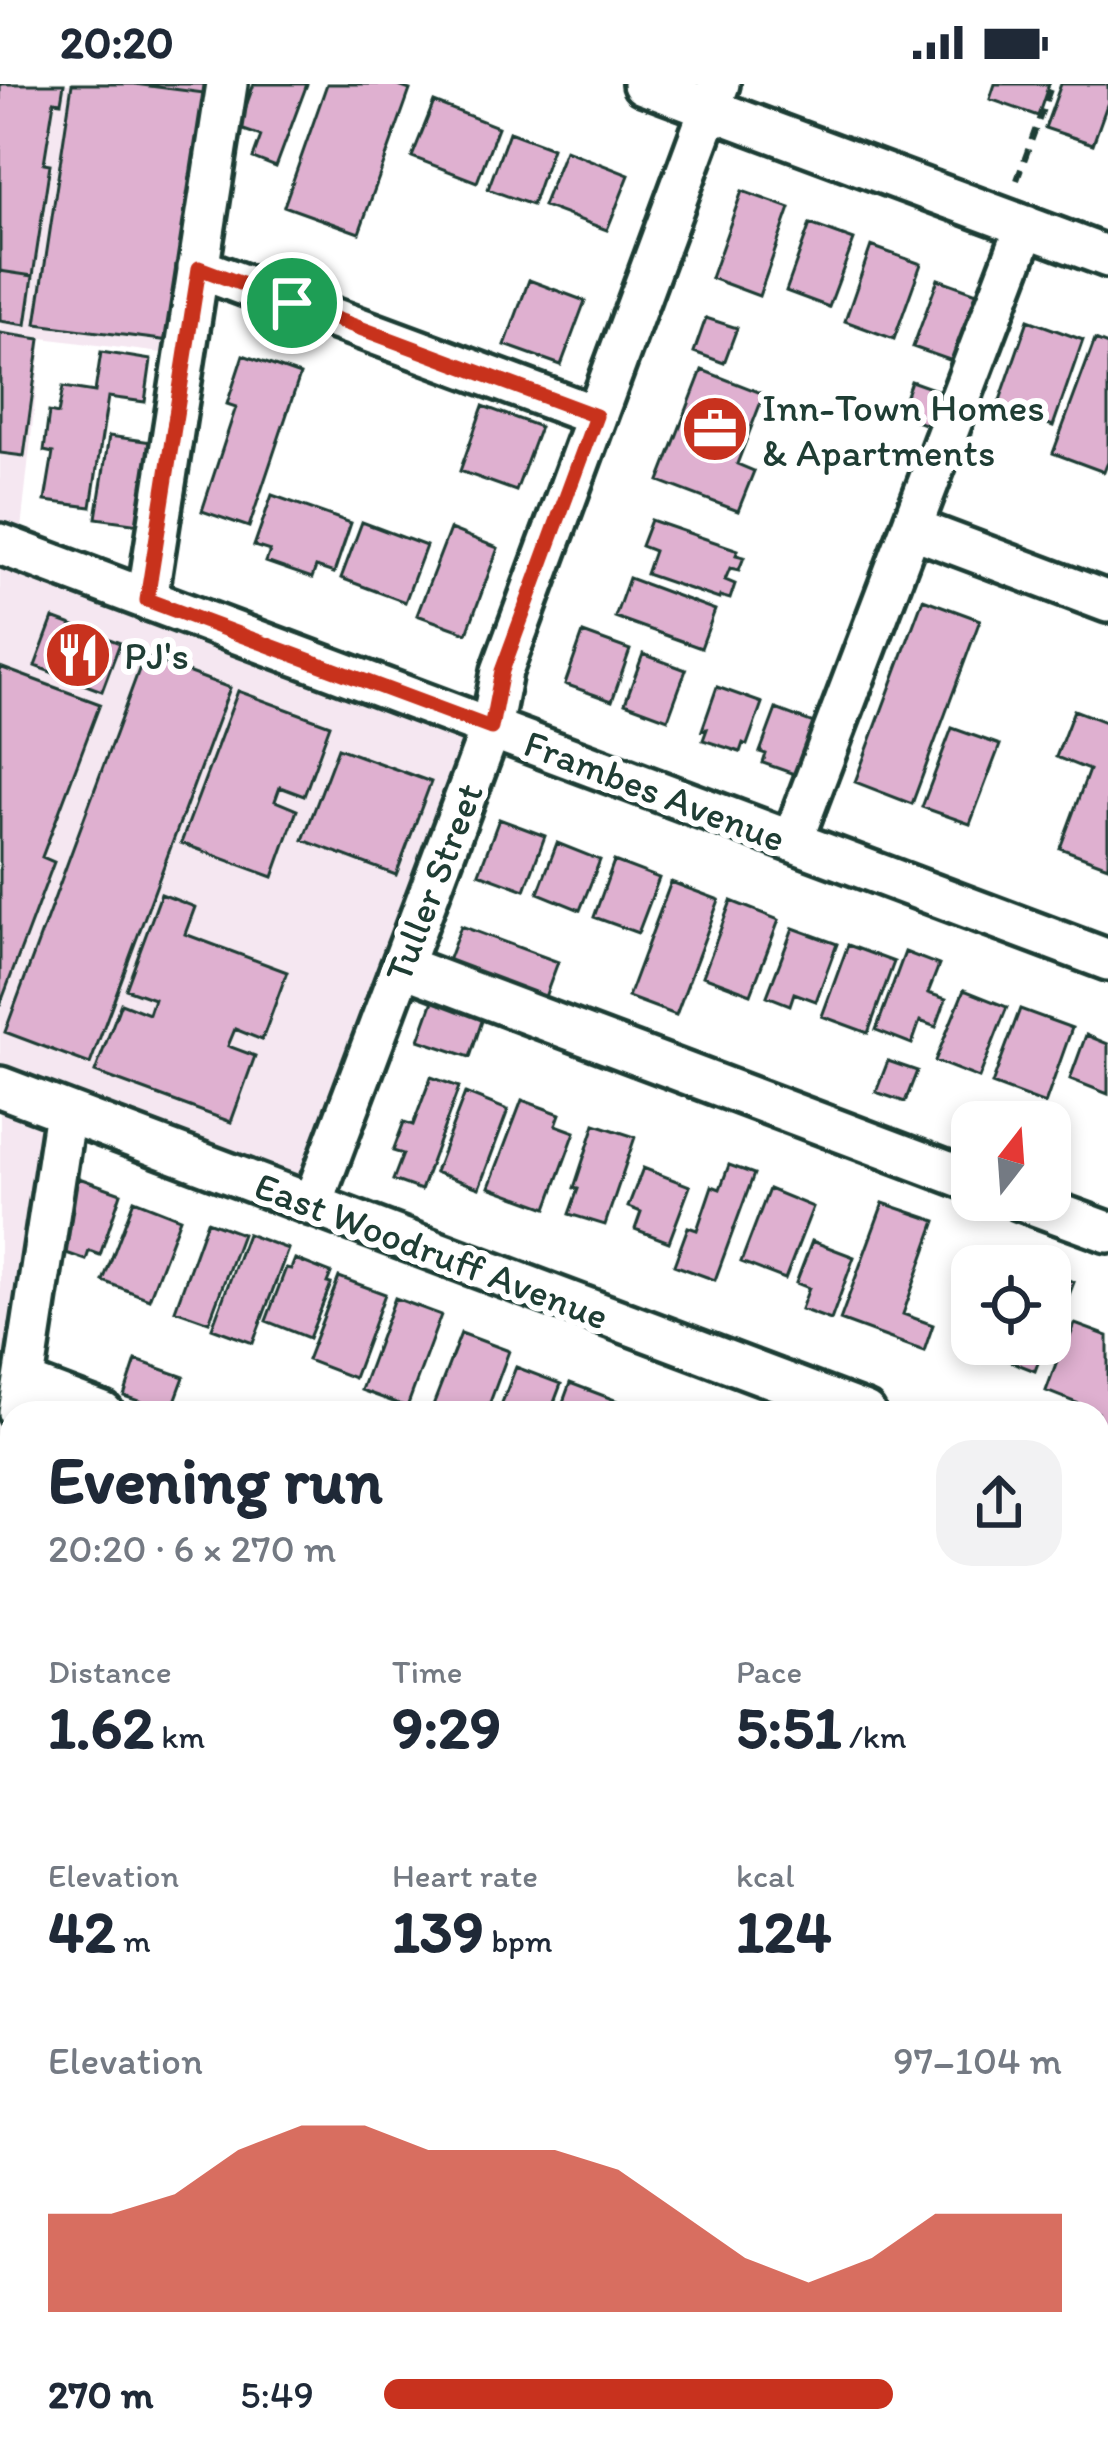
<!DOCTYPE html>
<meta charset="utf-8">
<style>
body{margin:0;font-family:Itim,sans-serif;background:#f2f2f3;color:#1f2937;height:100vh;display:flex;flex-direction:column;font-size:45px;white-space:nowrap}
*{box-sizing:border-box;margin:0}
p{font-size:39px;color:#747a83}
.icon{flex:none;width:66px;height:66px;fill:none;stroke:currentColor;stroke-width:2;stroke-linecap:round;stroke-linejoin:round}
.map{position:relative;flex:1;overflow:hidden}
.side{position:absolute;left:0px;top:1317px;width:1110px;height:1062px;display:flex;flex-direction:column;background:#fff;border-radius:36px 36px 0 0;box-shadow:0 6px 18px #0003}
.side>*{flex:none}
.needle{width:78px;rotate:17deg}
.fabs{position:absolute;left:951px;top:1017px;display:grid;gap:24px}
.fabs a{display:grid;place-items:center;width:120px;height:120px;border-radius:24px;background:#fff;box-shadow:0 6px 18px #0003;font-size:60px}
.pin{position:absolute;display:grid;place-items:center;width:102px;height:102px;color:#fff;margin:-51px;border:6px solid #fff;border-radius:50%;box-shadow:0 3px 12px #0007}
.round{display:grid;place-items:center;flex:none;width:126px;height:126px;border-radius:36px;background:#f2f2f3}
.head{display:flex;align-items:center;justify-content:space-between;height:204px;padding:0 48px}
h1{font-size:66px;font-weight:800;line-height:90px}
.stats{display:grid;grid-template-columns:repeat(3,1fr);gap:18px;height:204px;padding:12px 48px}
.stats div{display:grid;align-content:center}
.stats b{font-size:60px;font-weight:800}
.stats small{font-size:33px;font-weight:400}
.stats p{font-size:33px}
.chart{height:336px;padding:24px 48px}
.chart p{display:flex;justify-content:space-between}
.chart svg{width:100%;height:216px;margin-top:12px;fill:#c8321e;opacity:.7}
ul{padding:0 48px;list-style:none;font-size:39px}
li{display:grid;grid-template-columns:192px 144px 1fr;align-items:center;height:90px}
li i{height:30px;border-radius:15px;background:#c8321e}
.status{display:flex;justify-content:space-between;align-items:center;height:84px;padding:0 60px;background:#fff;direction:ltr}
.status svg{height:33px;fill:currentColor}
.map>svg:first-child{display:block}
.built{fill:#f5e7f1}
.grass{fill:url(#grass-tufts);stroke:#688c66;stroke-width:3}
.building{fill:#dfb0d0;stroke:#1f3d34;stroke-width:3}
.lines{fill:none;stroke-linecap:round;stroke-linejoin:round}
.minor-casing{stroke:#1f3d34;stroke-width:48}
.path{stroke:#1f3d34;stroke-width:6;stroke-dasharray:12 9;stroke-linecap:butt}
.minor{stroke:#fff;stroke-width:39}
.route-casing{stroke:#fff;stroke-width:24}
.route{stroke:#c8321e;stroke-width:15}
.labels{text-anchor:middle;stroke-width:12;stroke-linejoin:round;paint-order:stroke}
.poi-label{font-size:39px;fill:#1f3d34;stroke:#fff;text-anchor:start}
.street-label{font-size:39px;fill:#1f3d34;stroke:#fff}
</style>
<div class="status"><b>20:20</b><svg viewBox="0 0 49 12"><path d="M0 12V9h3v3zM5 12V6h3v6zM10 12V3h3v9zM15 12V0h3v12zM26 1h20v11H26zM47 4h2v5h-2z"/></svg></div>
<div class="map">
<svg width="1108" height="2379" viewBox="0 0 1108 2379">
<defs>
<pattern id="grass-tufts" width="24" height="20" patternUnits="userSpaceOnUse" patternTransform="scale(3)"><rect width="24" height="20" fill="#b1da97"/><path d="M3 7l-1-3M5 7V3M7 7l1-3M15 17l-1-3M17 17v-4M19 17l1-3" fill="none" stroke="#98bc83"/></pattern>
</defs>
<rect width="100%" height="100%" fill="#fff"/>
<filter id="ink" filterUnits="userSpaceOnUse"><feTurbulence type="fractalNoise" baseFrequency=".00833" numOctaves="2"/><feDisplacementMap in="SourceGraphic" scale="24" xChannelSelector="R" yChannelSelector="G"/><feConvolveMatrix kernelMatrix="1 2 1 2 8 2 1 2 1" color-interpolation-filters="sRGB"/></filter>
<g filter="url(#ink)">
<path class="built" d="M0 0H217L185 272 42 254 19 463 491 644 308 1122 63 1024 0 1424Z"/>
<path class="grass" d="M1098 1933 1108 1966V1983L1102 1985 1108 2007V2201L1098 2204Z"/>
<path class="building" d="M0 0H64L61 18 54 17 44 79 50 80 33 192 0 187Z
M72 0H134L204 9 170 257 36 240Z
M72 0H205L170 257 36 240Z
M254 0H307L276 83 253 74 261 52 238 44Z
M327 0H393L410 6 359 149 284 122Z
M995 0H1049L1038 32 990 15Z
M1061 0H1108V18L1093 60 1045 44Z
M434 18 498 43 477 98 412 73Z
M509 48 552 64 532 121 488 105Z
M565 66 629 91 607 146 543 122Z
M742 107 790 124 759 212 711 194Z
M810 140 854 156 829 223 786 207Z
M871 162 921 180 894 255 845 237Z
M0 187 33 192 26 241 0 237Z
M938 195 985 212 961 280 913 263Z
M529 196 585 217 561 281 505 261Z
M706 234 737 244 724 279 694 268Z
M1028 236 1083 256 1053 342 998 322Z
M0 249 40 255 24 372 0 369Z
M1095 256 1108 261V378L1104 388 1053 369Z
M101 268 151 276 145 318 108 313 91 423 45 417 53 369 44 367 49 328 58 330 63 303 95 308Z
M243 271 300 291 249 443 202 427 236 323 227 320Z
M702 286 764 310 737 380 754 387 738 427 659 397Z
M911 297 942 308 930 342 899 331Z
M483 322 540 343 516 407 460 387Z
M109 352 159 359 147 441 96 434Z
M272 411 351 439 334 489 316 483 312 494 266 478 270 467 254 462Z
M651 436 738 466 736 471 744 473 739 486 730 484 725 496 735 500 730 515 720 512 719 515 646 490 654 467 641 462Z
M362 438 426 462 405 518 341 494Z
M450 445 498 464 467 549 417 531Z
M629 494 715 526 701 564 615 533Z
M923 515 980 536 912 720 855 698Z
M53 534 120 559 102 607 35 582Z
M583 549 630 566 612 617 565 600Z
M643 570 686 586 668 635 625 619Z
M144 572 230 604 90 980 5 948Z
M0 583 100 620 42 773 54 778 0 921Z
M717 603 762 619 747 661 743 659 740 668 703 656 707 645 702 646Z
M238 607 330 641 304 712 280 703 275 717 297 726 273 793 181 759Z
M776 625 822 642 800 692 763 679 766 670 760 668Z
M1074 626 1108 639V782L1060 764 1089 686 1056 673Z
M952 644 1000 661 970 740 922 723Z
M338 664 431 698 396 791 303 756Z
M499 735 545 752 525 806 479 789Z
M557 759 600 776 580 826 538 809Z
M614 777 659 794 638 849 594 833Z
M671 798 719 816 676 931 628 913Z
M161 810 195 823 185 850 287 888 262 956 235 945 228 962 255 972 231 1038 95 988 121 919 149 930 154 915 126 905Z
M731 817 779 836 751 910 703 892Z
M461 842 558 878 542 921 445 885Z
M793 844 837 860 816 917 794 909 790 921 767 912Z
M848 861 894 878 868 949 822 932Z
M905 868 939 881 928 909 946 915 936 943 920 937 912 960 876 946Z
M964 906 1007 923 979 994 935 977Z
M435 911 485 928 470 973 419 956Z
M1020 925 1072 944 1045 1020 992 1000Z
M1086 951 1108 960V1010L1070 995Z
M888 977 917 987 905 1018 876 1008Z
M431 993 459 1003 421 1106 393 1096 403 1070 393 1067 404 1038 413 1041Z
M465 1009 508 1026 479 1104 435 1088Z
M522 1016 560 1030 556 1041 575 1048 547 1124 489 1103Z
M595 1040 635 1053 605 1141 569 1130 578 1105 574 1104Z
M729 1081 754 1090 715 1196 674 1181 688 1143 697 1146 712 1102 720 1105Z
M643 1084 690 1102 669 1158 635 1145 641 1128 628 1123Z
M79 1094 121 1109 100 1171 89 1167 86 1176 55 1165Z
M769 1105 813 1123 785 1195 741 1178Z
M134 1116 180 1134 149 1215 103 1197Z
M883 1119 936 1137 903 1230 933 1241 924 1267 840 1236Z
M207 1137 242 1150 209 1238 175 1226Z
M247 1150 288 1165 253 1259 212 1244Z
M812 1157 854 1173 831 1236 801 1225 809 1204 796 1199Z
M295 1175 331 1189 327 1199 331 1200 309 1254 266 1237 286 1184 291 1185Z
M1050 1189 1074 1198 1057 1242 1053 1240 1050 1248Z
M339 1193 385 1210 354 1294 307 1276Z
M395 1214 441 1231 407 1323 361 1306Z
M1075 1240 1108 1252V1346L1098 1342V1329H1073L1077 1319 1046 1307 1066 1252 1070 1253Z
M461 1249 509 1267 486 1329H430Z
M1001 1260H1045L1035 1287 997 1272Z
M136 1276 184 1293 171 1328 124 1312Z
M516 1283 561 1300 550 1329H498Z
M570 1299 620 1318 616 1329H559Z
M1098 1483 1108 1487V1529L1098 1558Z
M12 1762V1835L0 1830V1793Z
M1108 1890V1966L1098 1933V1893Z
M0 2004 12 2006V2039L0 2120Z
M4 2159 12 2161V2229L0 2227Z"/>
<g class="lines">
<defs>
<path id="minor" d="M643 0 1108 173
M198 184 596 332
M912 444 1108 518
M0 460 1108 876
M147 516 227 0
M792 757 1026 142
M402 882 972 1097
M0 1003 865 1329
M1021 1116 1108 1148
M312 1121 472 695 491 644 502 587 719 0
M24 1299 103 1329
M19 1329 65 1028
M1098 1417 1108 1421
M0 1455 12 1376
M0 1573 12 1578
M1098 1729 1108 1702
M0 1953 12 1956
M1098 2237 1108 2233
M0 2308 12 2310
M410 2367 489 2379
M534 2379 545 2367"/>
</defs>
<use href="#minor" class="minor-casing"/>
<path class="path" d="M1017 96 1052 0
M1098 1976 1105 1954
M1098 2007 1107 2004
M1098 2032 1108 2058
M0 2136 12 2052
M1098 2156 1108 2153
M680 2367 688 2379
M631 2373 685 2379"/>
<use href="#minor" class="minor"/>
</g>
</g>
<g class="lines" filter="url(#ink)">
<defs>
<path id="route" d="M199 184 596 332 502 587 491 644 147 516Z"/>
</defs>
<use href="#route" class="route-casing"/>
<use href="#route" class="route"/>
</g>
<defs>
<symbol id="office-disc" viewBox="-11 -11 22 22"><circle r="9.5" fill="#c8321e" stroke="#fff"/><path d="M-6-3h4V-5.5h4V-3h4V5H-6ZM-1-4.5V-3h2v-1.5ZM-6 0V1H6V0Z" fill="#fff"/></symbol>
<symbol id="restaurant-disc" viewBox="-11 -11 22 22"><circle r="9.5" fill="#c8321e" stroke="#fff"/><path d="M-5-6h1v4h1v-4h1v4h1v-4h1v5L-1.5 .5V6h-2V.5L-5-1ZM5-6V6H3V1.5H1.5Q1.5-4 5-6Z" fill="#fff"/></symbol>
</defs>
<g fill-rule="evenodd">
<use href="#office-disc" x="677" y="307" width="76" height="76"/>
<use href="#restaurant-disc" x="40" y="533" width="76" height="76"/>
</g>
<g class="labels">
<g class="poi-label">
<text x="762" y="337">Inn-Town Homes<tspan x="762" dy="45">&amp; Apartments</tspan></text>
<text x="124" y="585">PJ's</text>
</g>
<g class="street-label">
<text transform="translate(655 706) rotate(21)" y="14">Frambes Avenue</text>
<text transform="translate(433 798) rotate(-69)" y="14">Tuller Street</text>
<text transform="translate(432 1166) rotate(21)" y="14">East Woodruff Avenue</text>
</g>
</g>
</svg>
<div class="fabs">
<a><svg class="needle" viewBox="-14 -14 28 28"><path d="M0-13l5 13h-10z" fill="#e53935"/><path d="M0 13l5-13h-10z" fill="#747a83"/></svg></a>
<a><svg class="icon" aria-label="locate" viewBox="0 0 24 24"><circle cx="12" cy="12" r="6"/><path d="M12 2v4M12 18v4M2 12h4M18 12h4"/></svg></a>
</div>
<div class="pin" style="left:292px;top:219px;background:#1e9e55"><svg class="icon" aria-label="arrive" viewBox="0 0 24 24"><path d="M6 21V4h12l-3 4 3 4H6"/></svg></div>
<section class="side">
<div class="head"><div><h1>Evening run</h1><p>20:20 · 6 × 270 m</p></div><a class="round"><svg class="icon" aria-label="share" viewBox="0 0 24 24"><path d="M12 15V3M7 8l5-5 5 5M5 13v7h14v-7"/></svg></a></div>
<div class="stats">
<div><p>Distance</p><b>1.62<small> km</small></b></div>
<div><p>Time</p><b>9:29</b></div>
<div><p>Pace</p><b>5:51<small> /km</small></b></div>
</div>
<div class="stats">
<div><p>Elevation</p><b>42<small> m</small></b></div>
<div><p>Heart rate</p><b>139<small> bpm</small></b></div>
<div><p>kcal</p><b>124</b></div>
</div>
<div class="chart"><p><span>Elevation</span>97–104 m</p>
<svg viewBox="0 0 160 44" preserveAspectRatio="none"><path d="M0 44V24L10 24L20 20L30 11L40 6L50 6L60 11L70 11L80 11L90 15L100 24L110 33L120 38L130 33L140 24L150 24L160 24V44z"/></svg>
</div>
<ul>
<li><b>270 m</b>5:49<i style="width:75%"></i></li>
</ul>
</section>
</div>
